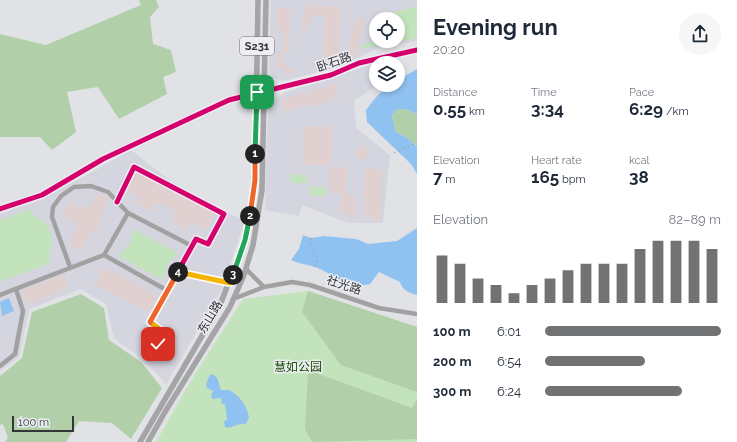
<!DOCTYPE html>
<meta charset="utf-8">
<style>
body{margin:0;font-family:Raleway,"Noto Sans SC",sans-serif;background:#f6f6f7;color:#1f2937;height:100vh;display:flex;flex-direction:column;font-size:15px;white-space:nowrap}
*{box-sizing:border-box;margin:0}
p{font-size:13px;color:#747a83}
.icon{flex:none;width:22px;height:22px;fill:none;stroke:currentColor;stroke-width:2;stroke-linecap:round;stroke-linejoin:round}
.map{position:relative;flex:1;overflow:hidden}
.side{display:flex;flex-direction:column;background:#fff;width:320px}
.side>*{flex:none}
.fabs{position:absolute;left:369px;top:12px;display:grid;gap:8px}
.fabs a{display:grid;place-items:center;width:36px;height:36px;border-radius:50%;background:#fff;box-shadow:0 2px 6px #0003;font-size:20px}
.scale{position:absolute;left:12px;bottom:10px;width:62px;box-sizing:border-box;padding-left:4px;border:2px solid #343537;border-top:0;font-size:11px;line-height:14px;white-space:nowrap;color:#343537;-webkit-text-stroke:3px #edeef4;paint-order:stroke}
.pin{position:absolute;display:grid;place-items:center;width:34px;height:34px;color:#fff;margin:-17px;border-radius:8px;box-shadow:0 2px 6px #0006}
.km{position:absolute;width:20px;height:20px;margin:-10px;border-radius:50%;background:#222;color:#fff;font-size:11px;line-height:20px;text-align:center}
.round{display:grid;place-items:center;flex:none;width:42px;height:42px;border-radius:21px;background:#f6f6f7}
.head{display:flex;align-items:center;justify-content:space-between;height:68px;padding:0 16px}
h1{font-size:22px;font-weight:700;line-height:30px}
.figures{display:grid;grid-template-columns:repeat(3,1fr);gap:6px;height:68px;padding:4px 16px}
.figures div{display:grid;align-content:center}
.figures b{font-size:17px;font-weight:700}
.figures small{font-size:11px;font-weight:400}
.figures p{font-size:11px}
.chart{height:112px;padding:8px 16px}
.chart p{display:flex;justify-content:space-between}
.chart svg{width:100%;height:72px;margin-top:4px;stroke:#717274;stroke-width:6}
ul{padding:0 16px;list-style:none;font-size:13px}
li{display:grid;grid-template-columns:64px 48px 1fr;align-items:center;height:30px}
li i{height:10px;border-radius:5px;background:#717274}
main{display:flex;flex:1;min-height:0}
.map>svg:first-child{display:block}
.built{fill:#d4d5de;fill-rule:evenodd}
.green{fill:#c3e3bc}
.forest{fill:#b1d0aa}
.water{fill:#90c2f1}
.building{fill:#e0d1d0}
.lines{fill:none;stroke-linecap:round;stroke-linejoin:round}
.path{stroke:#a1a1a2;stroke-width:1;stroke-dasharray:2 3;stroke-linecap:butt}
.minor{stroke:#a2a1a2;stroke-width:4.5}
.major{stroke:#a5a4a6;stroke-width:5.5}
.cycleway-casing{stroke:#edeef4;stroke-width:8}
.cycleway{stroke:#d6006c;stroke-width:5}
.split-1-casing{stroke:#fff;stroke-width:8}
.split-2-casing{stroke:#fff;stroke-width:8}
.split-3-casing{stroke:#fff;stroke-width:8}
.split-4-casing{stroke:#fff;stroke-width:8}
.split-5-casing{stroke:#fff;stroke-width:8}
.split-6-casing{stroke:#fff;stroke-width:8}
.split-1{stroke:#22a559;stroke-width:5}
.split-2{stroke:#f0652b;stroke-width:5}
.split-3{stroke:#22a559;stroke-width:5}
.split-4{stroke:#f5b400;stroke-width:5}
.split-5{stroke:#f0652b;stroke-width:5}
.split-6{stroke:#f5b400;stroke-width:5}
.labels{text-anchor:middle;stroke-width:3;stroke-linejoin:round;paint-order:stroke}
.shield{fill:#edeef4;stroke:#6c6c70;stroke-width:1}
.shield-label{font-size:11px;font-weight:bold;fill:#343537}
.street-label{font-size:12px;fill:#343537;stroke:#edeef4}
.park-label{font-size:12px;fill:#184e00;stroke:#edeef4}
</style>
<main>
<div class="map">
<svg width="417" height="442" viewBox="0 0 417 442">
<rect width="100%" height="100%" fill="#e1e2e6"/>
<path class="built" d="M271 0H417V41L380 47 338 67 283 81 273 78 269 68ZM376 19H398V41H376Z
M376 63 377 85 354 101 356 128 390 155 383 223H348L302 205 299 216 265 210 268 114 272 101 284 93Z
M131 150 169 180 217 209 245 220 222 289 166 384 143 359 114 338 106 304 81 289 29 309 19 357 0 371V212L40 198 83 177Z"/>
<path class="green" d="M417 7V38L361 49V45L376 41H398V19H377L384 14Z
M291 174 307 175V183H291Z
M310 187H326V196H310Z
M30 209 32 215C42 218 51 227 52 238 53 247 48 254 50 263L0 282V220Z
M133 229 178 253 167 265 163 280 118 256 130 245Z
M308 291 417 327V442H156L189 384 243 299Z"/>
<path class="forest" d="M139 0H156L159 7 150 17 153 44 171 50 176 72 163 77 167 94 119 119 98 87 67 92 76 132 52 150 40 137H0V34L46 45 141 5Z
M397 109H406L417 114V147L408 138 396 132 392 116Z
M308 291 417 327V392L341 365 302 312Z
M81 294 104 308 109 340 141 362 162 388 131 439 112 423 79 421 66 442H5L8 438 3 424 0 425V376L22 358 32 312Z
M308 370 412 408 417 399V439L312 442 305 429Z"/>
<path class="water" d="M417 69V114L406 109H397L392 116 396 132 408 138 417 147V174L411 164 367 122 366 110C375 99 383 85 398 85V80Z
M417 228V295C409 293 402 290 400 282L379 272 370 284C337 290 340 276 315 267 306 264 299 264 291 260L299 249 303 235 311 238 324 236 356 239 368 244 397 241Z
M9 298 14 311 2 316 0 302Z
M210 374C220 376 218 383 221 390H229C240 396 246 404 249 417L246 424C237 422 231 430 225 427L224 421 227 420 225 404H222L221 398 212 399 211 396 213 391 207 388 206 385Z"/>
<path class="building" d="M307 3 314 4 313 6H341L338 64H323L325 16H311L307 31 300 29Z
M277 8H290L288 53H283L284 31H277Z
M356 18 364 20 357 55 348 54Z
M275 54H282V62L294 70 290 76 276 65Z
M336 84 338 95 336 99 309 107 305 105 285 111 282 99Z
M304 126 332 127 331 165H303Z
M356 153a6 6 0 1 1 12 0a6 6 0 1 1-12 0Z
M330 167 347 168 346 195 356 196 355 219H349V214H340L341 193H329Z
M364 169H382L381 221H373V216H364Z
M136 172 215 213 206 230 191 222 188 231 171 220 176 212 156 202 151 212 137 203 139 197 127 190Z
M97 194 103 195 109 199 100 217V223L98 228 90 234 81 250 73 248 69 243 77 227 76 222 62 215 69 202 83 208 89 207Z
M104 267 158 296 149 312 95 284Z
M64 274 68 285 66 286 67 289 29 304 27 298 23 300 22 295 24 294 23 290Z"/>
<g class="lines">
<path class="path" d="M394 153 417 143
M311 238 310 246 318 258 314 267"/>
<path class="minor" d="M117 202 134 167 224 214 208 244 196 239 150 322 165 333 158 344 169 352
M0 209 42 195 103 159 229 100 331 75 359 63 417 50
M128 213 192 246
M104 255 168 291
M178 271 230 283
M264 287 292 282 310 285 379 308 417 314
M0 295 104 255 128 213 108 192 91 186 74 187 61 196 53 207 52 217 70 267
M233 299 264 287 246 269
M0 366 15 354 23 311 16 289"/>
<path class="major" d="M140 442 220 305 245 240 250 218 255 180 258 0
M148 442 165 412 230 307 244 275 253 245 262 190 266 0"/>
<defs>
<path id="cycleway" d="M117 202 134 167 224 214 208 244 196 239 150 322 165 333 158 344 169 352
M0 209 42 195 103 159 229 100 331 75 359 63 417 50"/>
</defs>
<use href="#cycleway" class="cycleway-casing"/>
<use href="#cycleway" class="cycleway"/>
</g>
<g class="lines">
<defs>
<path id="split-1" d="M255 154 257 92"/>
<path id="split-2" d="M250 216 255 180V154"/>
<path id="split-3" d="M233 275 245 240 250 216"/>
<path id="split-4" d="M178 272 230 283 233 275"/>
<path id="split-5" d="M154 325 150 322 178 272"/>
<path id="split-6" d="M154 325 165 333 158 344"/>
</defs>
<use href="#split-1" class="split-1-casing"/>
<use href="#split-2" class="split-2-casing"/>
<use href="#split-3" class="split-3-casing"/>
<use href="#split-4" class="split-4-casing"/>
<use href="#split-5" class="split-5-casing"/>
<use href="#split-6" class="split-6-casing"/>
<use href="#split-1" class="split-1"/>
<use href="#split-2" class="split-2"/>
<use href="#split-3" class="split-3"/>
<use href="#split-4" class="split-4"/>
<use href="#split-5" class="split-5"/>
<use href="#split-6" class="split-6"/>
</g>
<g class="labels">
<rect class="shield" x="240" y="37" width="34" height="18" rx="3"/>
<g class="shield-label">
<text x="257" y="50">S231</text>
</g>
<g class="street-label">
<text transform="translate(334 62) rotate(-19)" y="4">卧石路</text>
<text transform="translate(344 285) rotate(18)" y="4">社光路</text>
<text transform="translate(210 317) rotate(-59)" y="4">东山路</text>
</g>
<g class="park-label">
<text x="298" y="371">慧如公园</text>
</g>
</g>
</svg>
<div class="fabs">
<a><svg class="icon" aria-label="locate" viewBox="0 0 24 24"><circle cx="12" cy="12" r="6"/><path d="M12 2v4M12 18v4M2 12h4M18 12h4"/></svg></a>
<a><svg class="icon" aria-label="layers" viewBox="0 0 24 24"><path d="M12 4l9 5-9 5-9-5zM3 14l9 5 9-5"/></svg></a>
</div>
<div class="scale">100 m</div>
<div class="pin" style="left:257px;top:92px;background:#1e9e55"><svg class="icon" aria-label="arrive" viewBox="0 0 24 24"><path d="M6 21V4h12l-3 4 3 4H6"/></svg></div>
<div class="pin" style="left:158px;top:344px;background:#d93025"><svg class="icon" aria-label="check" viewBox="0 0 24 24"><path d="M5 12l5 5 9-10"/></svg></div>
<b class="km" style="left:255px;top:154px">1</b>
<b class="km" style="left:250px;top:216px">2</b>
<b class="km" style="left:233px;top:275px">3</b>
<b class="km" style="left:178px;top:272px">4</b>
</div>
<section class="side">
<div class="head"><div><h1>Evening run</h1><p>20:20</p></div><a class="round"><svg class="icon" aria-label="share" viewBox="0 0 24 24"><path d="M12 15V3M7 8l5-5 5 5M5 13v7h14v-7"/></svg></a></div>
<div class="figures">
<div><p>Distance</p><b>0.55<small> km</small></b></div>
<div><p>Time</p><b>3:34</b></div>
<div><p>Pace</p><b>6:29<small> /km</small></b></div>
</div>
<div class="figures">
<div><p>Elevation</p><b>7<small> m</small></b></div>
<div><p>Heart rate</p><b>165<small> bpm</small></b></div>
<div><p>kcal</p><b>38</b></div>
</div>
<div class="chart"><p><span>Elevation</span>82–89 m</p>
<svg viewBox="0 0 160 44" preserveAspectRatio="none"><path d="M5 44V15M15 44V20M25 44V29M35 44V33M45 44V38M55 44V33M65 44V29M75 44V24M85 44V20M95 44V20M105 44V20M115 44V11M125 44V6M135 44V6M145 44V6M155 44V11"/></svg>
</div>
<ul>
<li><b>100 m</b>6:01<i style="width:100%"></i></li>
<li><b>200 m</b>6:54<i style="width:57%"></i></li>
<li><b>300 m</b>6:24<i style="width:78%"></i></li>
</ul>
</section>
</main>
